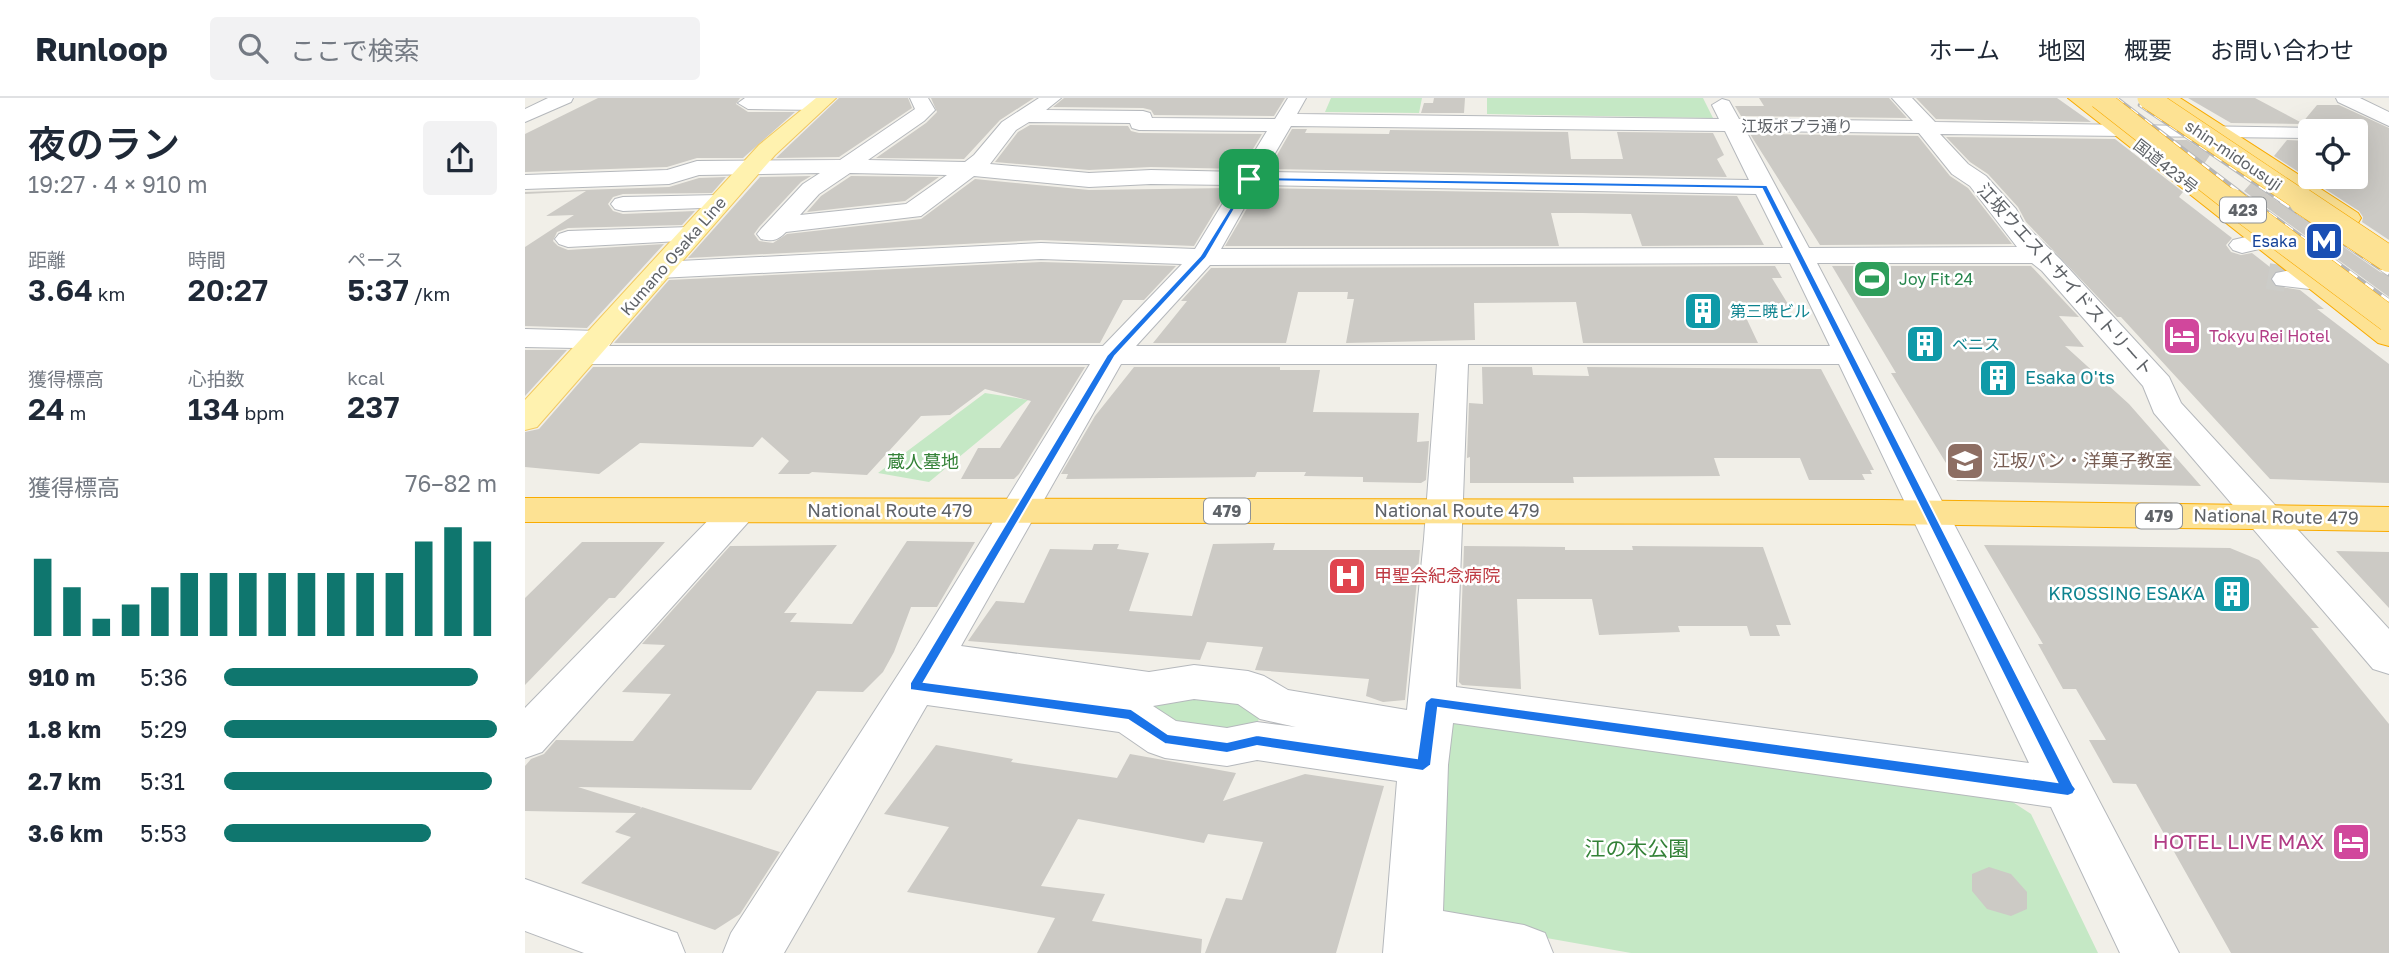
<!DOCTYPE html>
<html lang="ja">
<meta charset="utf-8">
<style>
body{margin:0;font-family:"Golos Text","Noto Sans JP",sans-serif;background:#f2f2f3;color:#1f2937;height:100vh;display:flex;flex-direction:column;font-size:26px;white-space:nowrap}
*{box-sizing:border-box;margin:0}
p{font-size:23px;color:#747a83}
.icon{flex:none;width:38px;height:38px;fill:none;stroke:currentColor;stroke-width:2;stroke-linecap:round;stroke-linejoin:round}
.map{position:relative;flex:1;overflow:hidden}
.sheet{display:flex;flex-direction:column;background:#fff;width:525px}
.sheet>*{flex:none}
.tools{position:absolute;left:1773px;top:21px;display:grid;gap:14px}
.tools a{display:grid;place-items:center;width:70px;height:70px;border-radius:7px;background:#fff;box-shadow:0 7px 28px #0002;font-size:35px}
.pin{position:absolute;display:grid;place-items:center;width:60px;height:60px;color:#fff;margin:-30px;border-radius:14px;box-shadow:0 4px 10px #0006}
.round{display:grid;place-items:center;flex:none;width:74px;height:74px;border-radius:7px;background:#f2f2f3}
.headline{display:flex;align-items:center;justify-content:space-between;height:119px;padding:0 28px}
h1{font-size:38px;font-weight:600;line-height:52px}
.metrics{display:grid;grid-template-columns:repeat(3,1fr);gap:10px;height:119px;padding:7px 28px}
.metrics div{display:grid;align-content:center}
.metrics b{font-size:30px;font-weight:600}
.metrics small{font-size:19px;font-weight:400}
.metrics p{font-size:19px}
.chart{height:196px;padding:14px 28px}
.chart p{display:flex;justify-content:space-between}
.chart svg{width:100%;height:126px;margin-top:7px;stroke:#0f766e;stroke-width:6}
ul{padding:0 28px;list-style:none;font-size:23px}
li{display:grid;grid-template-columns:112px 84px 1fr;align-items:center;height:52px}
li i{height:18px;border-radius:9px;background:#0f766e}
header{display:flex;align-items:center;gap:42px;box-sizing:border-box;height:98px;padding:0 35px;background:#fff;border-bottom:2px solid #e0e1e3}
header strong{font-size:33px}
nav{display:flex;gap:38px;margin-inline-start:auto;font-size:24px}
.search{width:490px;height:63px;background:#f2f2f3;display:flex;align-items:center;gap:18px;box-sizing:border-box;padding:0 24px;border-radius:7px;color:#747a83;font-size:26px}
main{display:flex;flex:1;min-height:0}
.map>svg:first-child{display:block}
.green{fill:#c5e8c5}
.building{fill:#cccac5}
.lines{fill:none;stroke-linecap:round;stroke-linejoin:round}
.minor-tunnel{stroke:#ccccc8;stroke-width:26;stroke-dasharray:26 13;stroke-linecap:butt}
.minor-casing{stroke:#b5b8bc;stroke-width:2}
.major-casing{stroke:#f2c960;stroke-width:2}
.highway-casing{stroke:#f9ab00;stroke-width:2}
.minor{fill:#fff;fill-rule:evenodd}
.major{fill:#fff2af;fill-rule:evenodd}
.highway{fill:#fde293;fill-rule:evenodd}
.rail-far1-casing{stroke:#b6b7b8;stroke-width:4.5}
.rail-casing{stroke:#b6b7b8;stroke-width:5}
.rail-far1{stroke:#fff;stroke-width:2.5;stroke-dasharray:9;stroke-linecap:butt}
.rail{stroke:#fff;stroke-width:3.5;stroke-dasharray:10;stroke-linecap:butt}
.highway-bridge-far1-casing{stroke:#f9ab00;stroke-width:22;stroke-linecap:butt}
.highway-bridge-casing{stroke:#f9ab00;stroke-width:27;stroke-linecap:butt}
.highway-bridge-far1{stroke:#fde293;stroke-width:21}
.highway-bridge{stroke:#fde293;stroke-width:26}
.route{fill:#1a73e8;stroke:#fff;stroke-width:2;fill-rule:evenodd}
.labels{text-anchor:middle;stroke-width:5;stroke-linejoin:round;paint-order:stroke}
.far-street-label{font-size:16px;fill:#5f6368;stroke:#fff}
.shield{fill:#fff;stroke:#8f9295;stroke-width:2}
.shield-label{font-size:16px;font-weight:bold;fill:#5f6368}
.far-transit-label{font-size:16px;fill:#164399;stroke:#fff;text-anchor:end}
.far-leisure-label{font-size:16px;fill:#27864d;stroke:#fff;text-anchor:start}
.far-culture-label{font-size:16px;fill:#0d838f;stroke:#fff;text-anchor:start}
.far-hotel-label{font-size:16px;fill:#b23c85;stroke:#fff;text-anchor:start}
.street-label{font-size:18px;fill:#5f6368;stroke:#fff}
.culture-label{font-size:18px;fill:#0d838f;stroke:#fff;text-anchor:start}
.education-label{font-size:18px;fill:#785e54;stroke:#fff;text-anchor:start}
.park-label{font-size:18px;fill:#348238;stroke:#fff}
.health-label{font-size:18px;fill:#be3a42;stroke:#fff;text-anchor:start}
.near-hotel-label{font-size:21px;fill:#b23c85;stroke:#fff;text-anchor:end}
.near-park-label{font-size:21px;fill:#348238;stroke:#fff}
</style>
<header>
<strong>Runloop</strong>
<div class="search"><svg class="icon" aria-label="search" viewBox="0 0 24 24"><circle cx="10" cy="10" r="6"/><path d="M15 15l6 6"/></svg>ここで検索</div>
<nav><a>ホーム</a><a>地図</a><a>概要</a><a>お問い合わせ</a></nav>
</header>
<main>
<section class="sheet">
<div class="headline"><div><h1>夜のラン</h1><p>19:27 · 4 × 910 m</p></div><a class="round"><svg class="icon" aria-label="share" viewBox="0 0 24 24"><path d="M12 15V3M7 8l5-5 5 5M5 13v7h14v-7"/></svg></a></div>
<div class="metrics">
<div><p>距離</p><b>3.64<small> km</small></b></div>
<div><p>時間</p><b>20:27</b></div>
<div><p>ペース</p><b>5:37<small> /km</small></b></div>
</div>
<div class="metrics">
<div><p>獲得標高</p><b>24<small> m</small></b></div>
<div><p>心拍数</p><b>134<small> bpm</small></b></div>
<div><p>kcal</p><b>237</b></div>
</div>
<div class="chart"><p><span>獲得標高</span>76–82 m</p>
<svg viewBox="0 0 160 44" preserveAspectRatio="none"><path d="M5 44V17M15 44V27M25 44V38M35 44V33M45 44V27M55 44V22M65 44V22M75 44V22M85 44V22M95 44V22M105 44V22M115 44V22M125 44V22M135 44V11M145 44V6M155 44V11"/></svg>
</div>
<ul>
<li><b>910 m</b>5:36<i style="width:93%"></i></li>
<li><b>1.8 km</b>5:29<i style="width:100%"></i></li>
<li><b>2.7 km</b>5:31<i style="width:98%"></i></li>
<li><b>3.6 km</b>5:53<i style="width:76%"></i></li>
</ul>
</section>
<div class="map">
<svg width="1864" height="855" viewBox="0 0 1864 855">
<rect width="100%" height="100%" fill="#f1efe8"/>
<path class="green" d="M806 0H897L894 15 800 14Z
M962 0H1178L1188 20 962 16Z
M460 295 503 302 404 384 353 375Z
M666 597 706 601 736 615 731 629C689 634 663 633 624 614L629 602Z
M939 620 1483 701 1506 716 1573 855H1106L925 823 907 804 917 633Z"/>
<path class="building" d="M73 0H215L211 6 223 14H270L218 60H172L142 69 0 74V36Z
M314 0H383L387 10 314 59 251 60Z
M406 0H509L475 22 439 61 351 60 401 25 412 14Z
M539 0H760L749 18 629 17 626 12 618 10 528 9Z
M909 0H940L939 15H896L899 5H908Z
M1234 0H1364L1382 20 1216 18 1210 8H1239Z
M1391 0H1532L1566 24 1411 21Z
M1663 0H1730L1777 25 1792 7H1814L1864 30V142L1837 124 1838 119 1834 113 1749 58 1762 42 1785 43V79H1830V33H1798L1792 27 1777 26 1706 25Z
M505 27 603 28 606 33 614 35 737 36 716 71 626 69 564 72 470 64 493 34Z
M767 31H782L780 35 864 36 865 32 1043 34 1046 61H1098L1092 34 1188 35 1199 57 1192 61 1202 79 744 71Z
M1225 36 1393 38 1425 78 1443 90 1487 146 1295 147Z
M1421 39 1590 41 1658 94 1654 99 1707 140 1701 147 1706 154 1716 157 1727 155 1750 173 1745 180 1749 188 1775 192 1799 211H1792L1864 266V385L1745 381 1596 219H1592L1501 124 1493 109 1463 76 1445 64Z
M1649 42H1662L1685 57 1679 66Z
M286 78 276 84 234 129 229 136 234 143 248 145 262 136 396 121 450 81 564 92 704 90 669 148 516 142 163 160 235 79Z
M326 78 414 79 380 103 282 114 296 98Z
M201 79 187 95 98 96 88 99 83 106 88 113 98 116 170 113 157 127 43 130 32 134 28 143 33 148 43 152 139 146 62 230 0 228V149L49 117 21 118 61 93 0 96V94L144 89 174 80Z
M1726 85 1855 174 1864 177V199L1719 93Z
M734 90 1212 98 1239 147 1117 148 1106 116 1057 115H1026L1034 148H700Z
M516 164 651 168 619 202H598L575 245H89L144 182Z
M1250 168 1257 180H1247L1266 211H1217L1233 245H1058L1051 204 949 205 950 242 821 245 829 201H822L823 194H773L761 245H628L662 203H656L686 170Z
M1307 168H1506L1554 219 1534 218 1559 249 1540 248 1604 306 1676 388 1432 383 1366 275H1371Z
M0 252H42L0 298Z
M68 269H560L494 376 489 381H436L453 350H475L506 303 460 291 425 317 396 318 342 377 287 374 284 376H253L264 363 237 339 228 349 115 345 74 376 0 369V334L14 331Z
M609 269H755V272H795L788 314 894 315 892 344 904 343 901 382 896 385 838 384V379L779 378 781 374H732L730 379 541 381 543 376H536L570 318Z
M957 269H1007L1008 277 1064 278 1062 269 1296 271 1349 372H1345L1347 376H1337L1340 382H1284L1275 360H1189L1195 378 1048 379 1049 385H945V359L942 360 944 305 958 306Z
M382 443 450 444 412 509H386L369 554 358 574 338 594 292 593 226 692 53 689 116 709 115 711 117 709 255 754 215 816 190 832 56 785 106 739 90 734 111 715 0 713V668L6 661 19 656 31 642 108 643 146 596 97 594 140 547 117 546 205 448 312 447 259 515H272L265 524 327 526Z
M57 444H140L90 500H84L0 587V500Z
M750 445 748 452H895L880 602 858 604 841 598 844 581 730 572 738 549 682 544 675 562 443 543 471 503 499 505 525 451 567 452 569 446H594L592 451 624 455 604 513 667 518 688 446Z
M1459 447 1705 450 1734 462 1794 530H1786L1864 626V855H1706L1611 686 1588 685 1564 642H1581L1551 591H1538L1513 546H1518Z
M939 448 1040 449V452H1108L1107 448 1238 449 1266 527H1251L1255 538H1225L1222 528H1153L1155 534 1074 537 1067 501H992L996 591 937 587 934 584Z
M1811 453 1864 454V510Z
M411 647 488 661 486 664 592 680 605 656 711 675 698 703 780 676 859 688 811 855H680L701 800 717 802 738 744 683 736 679 745 553 721 516 788 580 796 567 823 677 841 676 855H512L530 820 382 794 424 729 359 716Z
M1464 769 1486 776 1502 794V811L1486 818 1462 811 1447 793V776Z"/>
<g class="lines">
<path class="minor-tunnel" d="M1743 178 1761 181"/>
<defs>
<path id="minor" d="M23 0H48L46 4 0 24V11Z
M220 0H294L304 6 294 12 223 11 213 5Z
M385 0H403L410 12 399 23 343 62 440 64 449 57 477 24 514 0H536L521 12 618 13 625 15 627 20 750 21 763 0H781L772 16 1194 21 1187 7 1197 1 1204 3 1214 21 1388 23 1367 0H1387L1410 24 1792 30 1795 33H1785V40L1415 36 1443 66 1461 78 1491 111 1499 126 1535 161 1644 279 1656 305 1864 531V576L1848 571 1629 315 1618 288 1517 173 1507 165H1292L1654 855H1595L1526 709 928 625 923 667 918 813 999 827 1020 835 1028 855H858L872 683 732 662 702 668 640 660 623 654 594 634 402 607 259 855H198L206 835 391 549 565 266H61L50 264 46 257 51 250 0 249V231L73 233 84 236 88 242 84 248H578L657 166 516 161 134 180 125 178 121 172 125 166 134 164 516 145 670 151 709 87 626 86 564 89 449 78 396 118 261 134C253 142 248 144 236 141L232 136 236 131 278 86 295 75 174 77 144 86 0 91V77L142 72 172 63 315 62 390 11ZM504 24 605 25 607 30 614 32 742 33 717 74 626 72 564 75 465 66 491 32ZM766 28 1200 33 1224 82 739 74ZM1221 33 1394 35 1427 76 1445 88 1492 149 1284 150ZM325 75 422 77 381 106 275 117 294 96ZM732 87 1231 96 1258 150 696 151ZM1265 165 1305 248H611L685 167ZM596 266H912L899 441 882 612 763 592 739 578 723 573 669 567 624 574 436 548ZM943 266H1314L1504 665 931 589ZM669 601 713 606 735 621 771 629 732 624 702 630 651 623 628 608Z
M1811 0H1835L1864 14V28L1813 4Z
M194 97 202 99 206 104 202 109 98 113 90 111 86 106 90 101 98 99Z
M165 129 174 132 178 137 174 142 43 149 34 146 30 141 34 136 43 133Z
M1738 135 1747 138 1751 143 1747 148 1717 155 1708 152 1704 147 1708 142Z
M1761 173 1803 178 1807 184 1803 190 1793 192 1751 187 1747 181 1751 175Z
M213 401 226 405 232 413 226 421 17 654 0 660V610L200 405Z
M0 781 152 835 160 855H59L0 833Z"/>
<path id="major" d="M291 0H311L250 57 12 329 0 332V302L234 47Z"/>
<path id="highway" d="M1543 0H1564L1864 225V248L1853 245Z
M1633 0H1655L1833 115 1836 120 1833 125 1824 127 1815 125Z
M0 400 1359 402 1864 409V433L1359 426 0 424Z"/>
</defs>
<use href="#minor" class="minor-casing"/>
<use href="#major" class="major-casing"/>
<use href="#highway" class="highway-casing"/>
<use href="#minor" class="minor"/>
<use href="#major" class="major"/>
<use href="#highway" class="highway"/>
<defs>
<path id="rail-far1" d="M1591 0 1729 105
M1615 7 1759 105"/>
<path id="rail" d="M1727 103 1864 203
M1756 103 1864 176"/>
</defs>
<use href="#rail-far1" class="rail-far1-casing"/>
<use href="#rail" class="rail-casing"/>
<use href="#rail-far1" class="rail-far1"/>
<use href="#rail" class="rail"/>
<defs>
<path id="highway-bridge-far1" d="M1574 0 1708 105
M1623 0 1780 105"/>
<path id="highway-bridge" d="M1706 103 1864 221
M1777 103 1864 161"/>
</defs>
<use href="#highway-bridge-far1" class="highway-bridge-far1-casing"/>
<use href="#highway-bridge" class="highway-bridge-casing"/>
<use href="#highway-bridge-far1" class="highway-bridge-far1"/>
<use href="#highway-bridge" class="highway-bridge"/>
</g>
<path class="route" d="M724 79 1242 87 1548 687 1551 691 1548 696 1543 698 913 610 906 667 898 673 732 648 702 655 640 646 603 622 385 592V585L582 257 675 158ZM726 83 1237 91 1532 684 906 599 900 604 892 660 732 637 702 644 643 636 606 611 399 584 590 258 681 160Z"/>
<defs>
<symbol id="metro-square" viewBox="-11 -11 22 22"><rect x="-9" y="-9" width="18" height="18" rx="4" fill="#1a4fb4" stroke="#fff"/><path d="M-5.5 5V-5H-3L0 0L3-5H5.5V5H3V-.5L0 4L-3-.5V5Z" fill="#fff"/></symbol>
<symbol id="stadium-square" viewBox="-11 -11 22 22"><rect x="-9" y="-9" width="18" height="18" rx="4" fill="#2e9e5b" stroke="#fff"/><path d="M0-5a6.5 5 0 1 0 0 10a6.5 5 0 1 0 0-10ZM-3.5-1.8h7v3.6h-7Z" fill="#fff"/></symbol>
<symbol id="building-square" viewBox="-11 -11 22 22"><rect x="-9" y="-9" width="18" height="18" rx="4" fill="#0f9aa8" stroke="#fff"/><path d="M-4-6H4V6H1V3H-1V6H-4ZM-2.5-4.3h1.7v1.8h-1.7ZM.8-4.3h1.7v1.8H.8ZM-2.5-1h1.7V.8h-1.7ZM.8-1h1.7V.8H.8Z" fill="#fff"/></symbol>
<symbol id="hotel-square" viewBox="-11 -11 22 22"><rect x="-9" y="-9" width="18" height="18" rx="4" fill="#d1479c" stroke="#fff"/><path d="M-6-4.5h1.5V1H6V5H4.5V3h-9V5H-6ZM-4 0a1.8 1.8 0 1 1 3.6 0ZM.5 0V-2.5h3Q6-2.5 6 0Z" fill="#fff"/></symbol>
<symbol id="school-square" viewBox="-11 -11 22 22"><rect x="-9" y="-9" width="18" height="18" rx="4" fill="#8d6e63" stroke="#fff"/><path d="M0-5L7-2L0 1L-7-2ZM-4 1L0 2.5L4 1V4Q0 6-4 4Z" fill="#fff"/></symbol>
<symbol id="hospital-square" viewBox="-11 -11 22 22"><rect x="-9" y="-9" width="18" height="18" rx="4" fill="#e0444e" stroke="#fff"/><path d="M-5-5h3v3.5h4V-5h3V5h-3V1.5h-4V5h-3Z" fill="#fff"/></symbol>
</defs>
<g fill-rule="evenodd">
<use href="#metro-square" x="1777" y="121" width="44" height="44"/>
<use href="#stadium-square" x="1325" y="159" width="44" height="44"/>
<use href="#building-square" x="1156" y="191" width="44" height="44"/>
<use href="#hotel-square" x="1635" y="216" width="44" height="44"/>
<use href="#building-square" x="1378" y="224" width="44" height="44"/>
<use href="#building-square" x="1451" y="258" width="44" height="44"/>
<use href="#school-square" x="1418" y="341" width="44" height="44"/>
<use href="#hospital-square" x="800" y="456" width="44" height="44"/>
<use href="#building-square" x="1685" y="474" width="44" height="44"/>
<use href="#hotel-square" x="1804" y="722" width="44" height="44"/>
</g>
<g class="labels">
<g class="far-street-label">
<text x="1272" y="34">江坂ポプラ通り</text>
<text transform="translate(1709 57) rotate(34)" y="6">shin-midousuji</text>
<text transform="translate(1641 68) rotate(38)" y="6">国道423号</text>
<text transform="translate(148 158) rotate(-49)" y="6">Kumano Osaka Line</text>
</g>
<g class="shield">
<rect x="1695" y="99.5" width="46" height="25" rx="5"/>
<rect x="679" y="400.5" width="46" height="25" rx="5"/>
<rect x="1611" y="405.5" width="46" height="25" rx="5"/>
</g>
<g class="shield-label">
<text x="1718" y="118">423</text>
<text x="702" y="419">479</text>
<text x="1634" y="424">479</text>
</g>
<g class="far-transit-label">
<text x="1772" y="149">Esaka</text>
</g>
<g class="far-leisure-label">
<text x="1374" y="187">Joy Fit 24</text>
</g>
<g class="far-culture-label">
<text x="1205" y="219">第三暁ビル</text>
<text x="1427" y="252">ベニス</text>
</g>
<g class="far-hotel-label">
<text x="1684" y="244">Tokyu Rei Hotel</text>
</g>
<g class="street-label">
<text transform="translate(1540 182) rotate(48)" y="6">江坂ウエストサイドストリート</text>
<text x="365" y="419">National Route 479</text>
<text x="932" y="419">National Route 479</text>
<text transform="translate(1751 419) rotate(1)" y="6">National Route 479</text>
</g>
<g class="culture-label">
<text x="1500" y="286">Esaka O'ts</text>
<text x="1680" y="502" text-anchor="end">KROSSING ESAKA</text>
</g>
<g class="education-label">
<text x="1467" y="369">江坂パン・洋菓子教室</text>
</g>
<g class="park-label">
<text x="398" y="370">蔵人墓地</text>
</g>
<g class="health-label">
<text x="849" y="484">甲聖会紀念病院</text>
</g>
<g class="near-hotel-label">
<text x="1799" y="751">HOTEL LIVE MAX</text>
</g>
<g class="near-park-label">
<text x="1112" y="758">江の木公園</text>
</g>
</g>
</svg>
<div class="tools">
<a><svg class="icon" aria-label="locate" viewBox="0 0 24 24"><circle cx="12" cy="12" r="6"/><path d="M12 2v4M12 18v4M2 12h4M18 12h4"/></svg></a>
</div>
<div class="pin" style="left:724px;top:81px;background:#1e9e55"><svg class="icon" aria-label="arrive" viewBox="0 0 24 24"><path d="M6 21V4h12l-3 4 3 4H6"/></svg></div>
</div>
</main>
